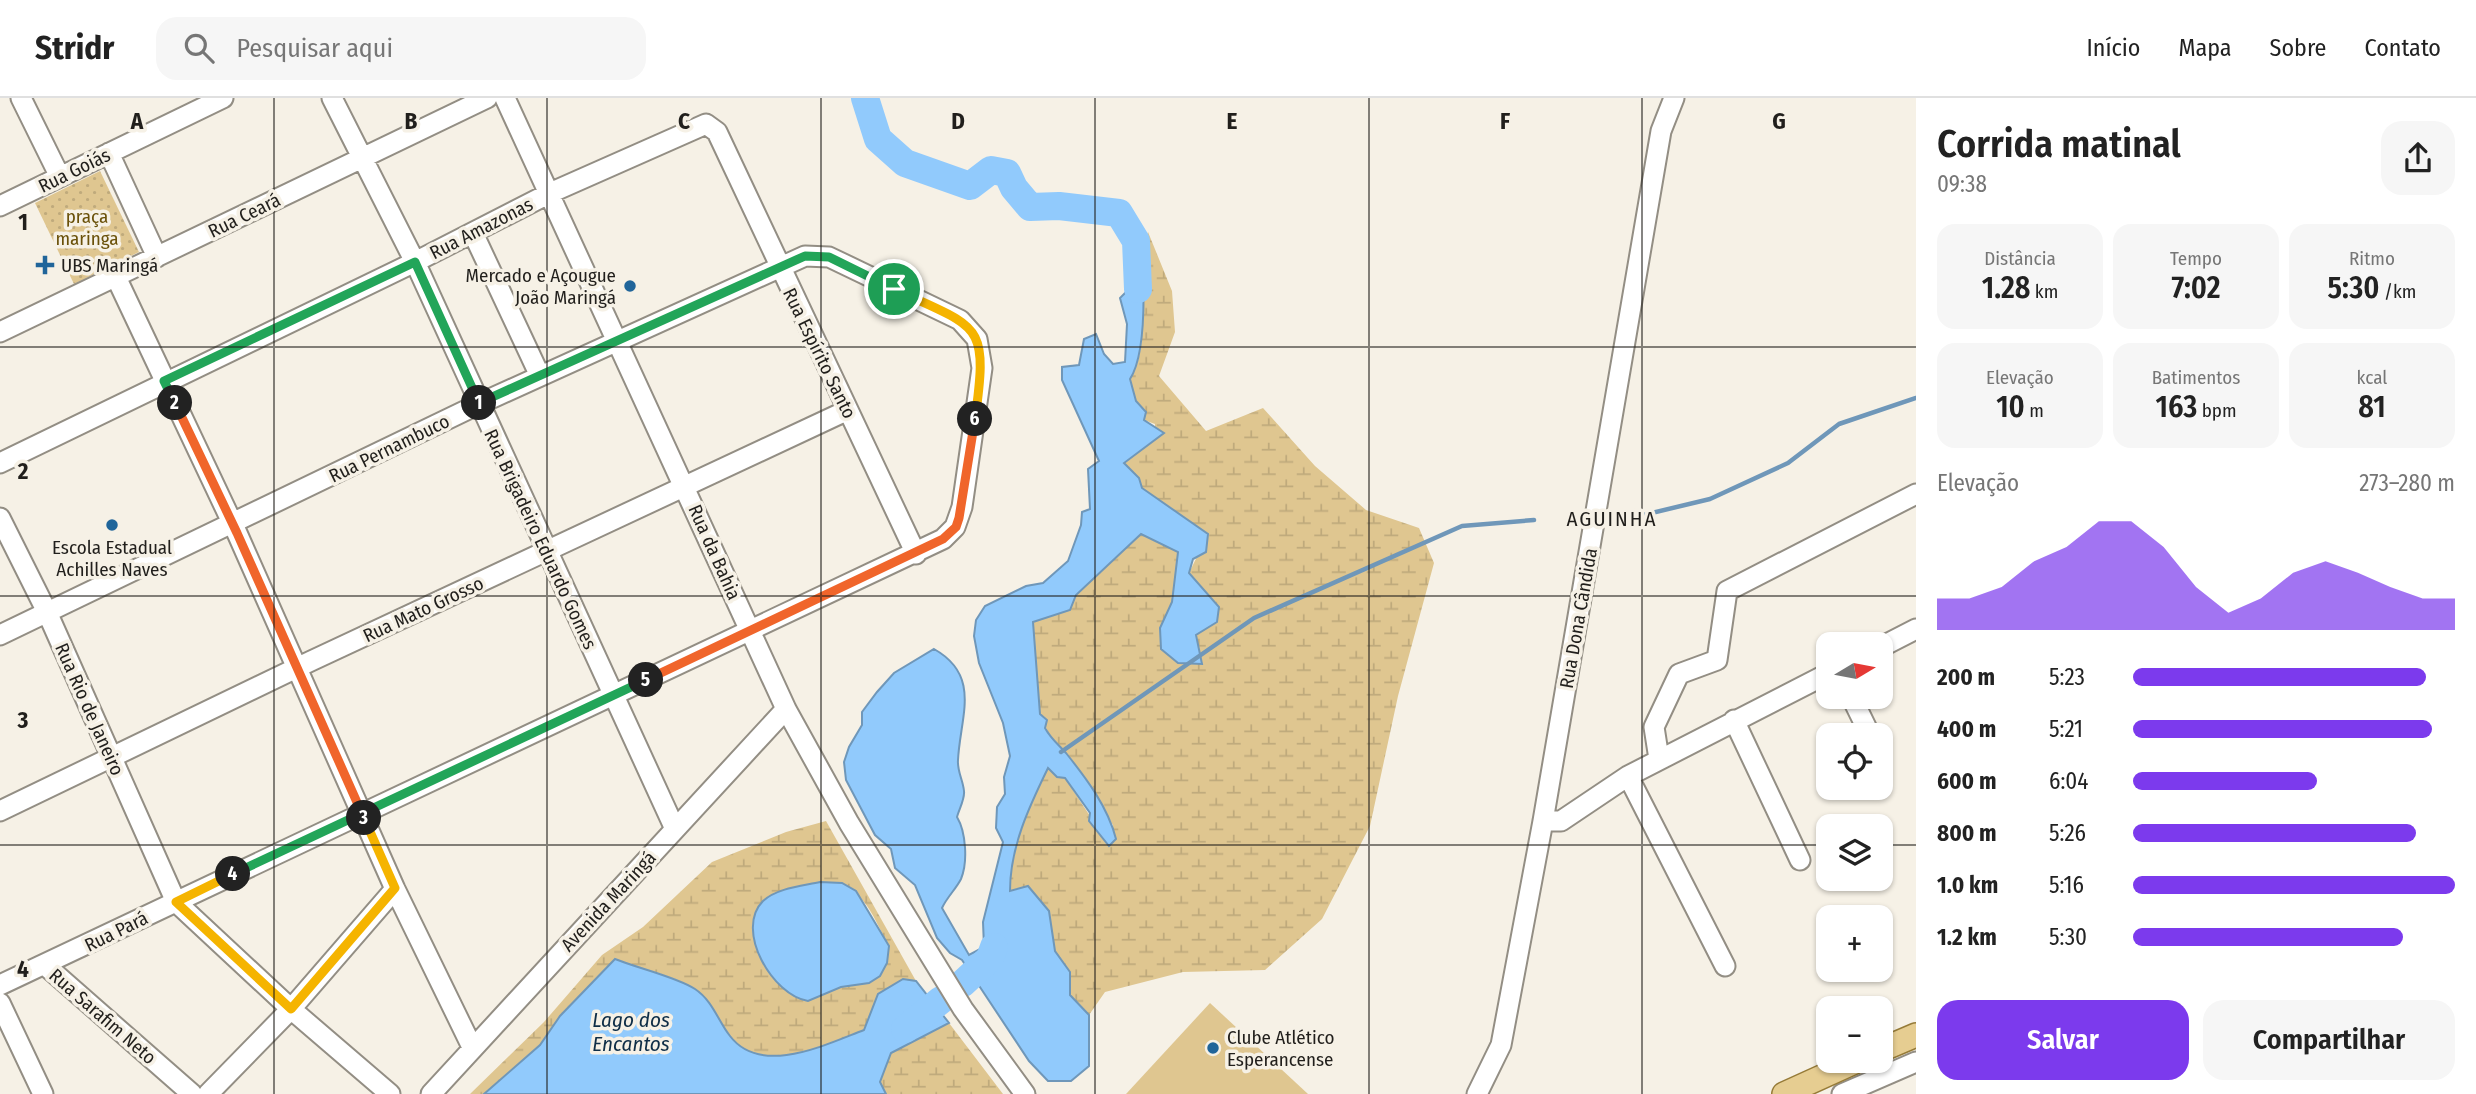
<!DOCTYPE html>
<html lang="pt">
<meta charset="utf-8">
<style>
body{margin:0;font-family:"Fira Sans Condensed",sans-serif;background:#f6f6f6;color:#222;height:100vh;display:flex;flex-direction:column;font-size:26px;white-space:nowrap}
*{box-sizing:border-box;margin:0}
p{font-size:23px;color:#767676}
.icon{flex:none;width:38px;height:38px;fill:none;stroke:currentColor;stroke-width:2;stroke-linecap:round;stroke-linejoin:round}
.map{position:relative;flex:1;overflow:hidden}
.panel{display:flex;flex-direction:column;background:#fff;width:560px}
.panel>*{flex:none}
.needle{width:46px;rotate:80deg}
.controls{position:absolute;left:1816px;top:534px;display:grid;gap:14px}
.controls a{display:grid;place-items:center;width:77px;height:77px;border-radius:14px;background:#fff;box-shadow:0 2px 5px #0004;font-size:35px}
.pin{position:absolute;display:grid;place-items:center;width:60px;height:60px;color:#fff;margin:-30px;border:4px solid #fff;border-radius:50%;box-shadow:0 2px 7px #0007}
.km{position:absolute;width:35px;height:35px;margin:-18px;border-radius:50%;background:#222;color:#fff;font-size:19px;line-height:35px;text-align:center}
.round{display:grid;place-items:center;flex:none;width:74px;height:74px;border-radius:21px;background:#f6f6f6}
.headline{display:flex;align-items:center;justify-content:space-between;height:119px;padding:0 21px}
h1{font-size:38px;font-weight:600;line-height:52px}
.stats{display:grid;grid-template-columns:repeat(3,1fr);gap:10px;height:119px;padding:7px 21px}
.stats div{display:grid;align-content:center;border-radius:18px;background:#f6f6f6;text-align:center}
.stats b{font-size:30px;font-weight:600}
.stats small{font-size:19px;font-weight:400}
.stats p{font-size:19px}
.chart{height:196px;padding:14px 21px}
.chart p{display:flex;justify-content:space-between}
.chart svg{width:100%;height:126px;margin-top:7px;fill:#7c3aed;opacity:.7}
.primary-button{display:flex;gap:14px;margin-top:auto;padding:14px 21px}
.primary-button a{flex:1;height:80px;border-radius:21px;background:#7c3aed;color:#fff;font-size:28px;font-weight:600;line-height:80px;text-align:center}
.primary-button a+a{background:#f6f6f6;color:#222}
ul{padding:0 21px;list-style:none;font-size:23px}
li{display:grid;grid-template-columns:112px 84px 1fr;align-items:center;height:52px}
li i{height:18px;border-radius:9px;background:#7c3aed}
header{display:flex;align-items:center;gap:42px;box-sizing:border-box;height:98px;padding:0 35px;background:#fff;border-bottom:2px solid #e0e0e0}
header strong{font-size:33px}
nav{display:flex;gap:38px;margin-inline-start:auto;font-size:24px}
.search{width:490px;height:63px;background:#f6f6f6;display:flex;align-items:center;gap:18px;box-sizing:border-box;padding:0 24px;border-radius:21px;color:#767676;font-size:26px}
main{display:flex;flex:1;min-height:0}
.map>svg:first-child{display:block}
.wetland{fill:url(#wetland-marsh);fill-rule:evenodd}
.park{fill:url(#park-dots)}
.pitch{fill:#dfc690}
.water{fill:#91cafc;stroke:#6f97b9;stroke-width:2}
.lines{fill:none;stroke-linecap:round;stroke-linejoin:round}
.stream{stroke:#6f97b9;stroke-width:4.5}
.river{stroke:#91cafc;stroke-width:28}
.minor-casing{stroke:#938e84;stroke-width:23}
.major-casing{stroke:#967b38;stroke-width:26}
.minor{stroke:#fff;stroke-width:19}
.major{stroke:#e6cd91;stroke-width:23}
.split-1-casing{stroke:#fff;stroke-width:14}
.split-2-casing{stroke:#fff;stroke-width:14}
.split-3-casing{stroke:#fff;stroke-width:14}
.split-4-casing{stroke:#fff;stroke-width:14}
.split-5-casing{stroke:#fff;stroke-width:14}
.split-6-casing{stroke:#fff;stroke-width:14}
.split-7-casing{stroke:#fff;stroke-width:14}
.split-1{stroke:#22a559;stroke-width:9}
.split-2{stroke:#22a559;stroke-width:9}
.split-3{stroke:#f0652b;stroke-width:9}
.split-4{stroke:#f5b400;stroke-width:9}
.split-5{stroke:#22a559;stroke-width:9}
.split-6{stroke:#f0652b;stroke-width:9}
.split-7{stroke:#f5b400;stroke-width:9}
.grid{fill:none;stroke:#211f1c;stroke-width:2;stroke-opacity:0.55}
.poi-dot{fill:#20659a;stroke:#f6f1e6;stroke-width:2.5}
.labels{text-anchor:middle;stroke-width:7;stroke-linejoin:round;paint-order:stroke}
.street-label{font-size:19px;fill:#211f1c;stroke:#f6f1e6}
.park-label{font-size:19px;fill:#6a510a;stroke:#f6f1e6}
.poi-label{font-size:19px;fill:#211f1c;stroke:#f6f1e6;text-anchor:start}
.neighbourhood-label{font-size:21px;letter-spacing:2px;fill:#211f1c;stroke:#f6f1e6}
.water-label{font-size:21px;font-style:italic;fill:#0f2e47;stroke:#f6f1e6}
.grid-label{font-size:23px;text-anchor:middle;font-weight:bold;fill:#211f1c;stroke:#f6f1e6;stroke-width:7;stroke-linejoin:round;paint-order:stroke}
</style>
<header>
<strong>Stridr</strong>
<div class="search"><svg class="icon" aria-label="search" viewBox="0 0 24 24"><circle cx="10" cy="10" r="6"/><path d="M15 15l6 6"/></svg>Pesquisar aqui</div>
<nav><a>Início</a><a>Mapa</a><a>Sobre</a><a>Contato</a></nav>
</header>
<main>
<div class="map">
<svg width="1916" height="996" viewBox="0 0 1916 996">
<defs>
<pattern id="wetland-marsh" width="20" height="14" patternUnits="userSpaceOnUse" patternTransform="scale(1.75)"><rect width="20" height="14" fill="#dfc690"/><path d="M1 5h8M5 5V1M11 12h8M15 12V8" fill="none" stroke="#bfaa7c"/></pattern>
<pattern id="park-dots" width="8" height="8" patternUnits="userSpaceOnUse" patternTransform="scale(1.75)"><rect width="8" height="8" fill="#dfc690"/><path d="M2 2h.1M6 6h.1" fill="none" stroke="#bfaa7c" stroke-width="1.8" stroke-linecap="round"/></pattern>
</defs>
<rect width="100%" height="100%" fill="#f6f1e6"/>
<path class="wetland" d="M1148 134 1172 193 1175 234 1159 278 1206 333 1263 310 1315 368 1366 412 1419 430 1434 465 1398 598 1370 728 1322 821 1265 872 1183 874 1105 894 1089 917 1070 897V874L1055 853 1049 813 1010 793C1010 749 1029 709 1048 670L1065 680 1109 747 1113 727 1069 659 1052 643 1040 616 1033 524 1070 512 1076 497 1141 436 1178 454 1172 504 1160 531 1202 566 1196 537 1219 509 1189 475 1208 436 1142 390 1139 380 1123 365 1155 340V326L1144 322 1146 314 1136 303 1130 281C1154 244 1134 177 1148 134Z
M826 723 916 883 903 881 878 896 864 932C827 946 762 979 730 938 718 923 713 903 695 891 675 878 638 870 615 861L560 918 540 947 484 996H470L544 924 602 857 643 829 712 764 786 734ZM820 784C865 787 869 812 889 848L869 885 841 889 808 903Z
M949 925 1003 996H886L880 985 891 955Z"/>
<path class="park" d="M100 73 139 154 74 186 35 105Z"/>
<path class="pitch" d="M1210 905 1308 996H1126Z"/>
<path class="water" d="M1142 151C1144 184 1147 255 1130 281L1136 303 1146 314 1144 322 1164 335 1124 365 1139 380 1142 390 1208 436 1206 454 1193 461 1189 475 1219 509 1217 524 1196 537 1202 566 1178 565 1161 551 1160 530 1172 504 1178 454 1141 436 1076 497 1070 512 1033 524 1040 616 1047 622 1045 630C1051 641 1058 646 1066 655 1086 680 1108 709 1116 741L1109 748 1089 723 1090 715 1065 680 1057 679 1048 670C1029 709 1010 749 1010 793L1028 788 1049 813 1055 853 1070 874V897L1089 917V968L1071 983H1048L1029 963 962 862 950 855 937 840 915 787 895 770 891 751 875 737 846 682 844 664 849 649 862 627V614L877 594 894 575 934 551C982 578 960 619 958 662 957 673 963 682 964 693 965 701 959 711 957 719 966 734 968 764 961 781 956 791 947 799 942 810L969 857 984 849 983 824 1003 744 996 730 997 709 1005 696 1004 679 1010 658 1003 625 979 565 974 538 976 522 985 508 1026 488 1043 485 1068 463 1081 427 1082 414 1090 411 1088 371 1099 363 1062 282V269L1079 267 1084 241 1096 236 1104 256 1113 266 1125 264 1127 226 1120 200 1130 190V161Z
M820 784 842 785 856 793 889 848 887 865 880 878 869 885 841 889 808 903C773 898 734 832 763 803 777 790 802 788 820 784Z
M615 861C637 870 677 879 695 891 713 903 718 923 730 938 761 979 827 946 864 932L878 896 903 881 916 883 949 925 891 955 880 984 886 996H484L540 947 560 918Z"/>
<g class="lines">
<path class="stream" d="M1610 425 1710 401 1788 365 1839 326 1916 300
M1061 654 1254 520 1462 428 1534 422"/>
<path class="river" d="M865 0 878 41 905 65 970 88 991 72 1007 75 1014 90 1030 109 1059 108 1119 115 1136 143 1138 191
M963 885 990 860 994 849
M905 931 941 902"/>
<defs>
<path id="minor" d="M21 0 60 79
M332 0 415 164 675 731
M505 0 786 611 849 725 963 911 1025 996
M109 55 157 159
M0 108 223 0
M473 135 540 278
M116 179 237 435 395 791 472 949
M0 234 487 0
M0 365 415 164 550 95 706 26 717 34 916 456
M0 420 47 514 176 804 291 911 390 996
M0 537 479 306 805 158 829 159 960 222 977 241 982 270 962 409 955 429 943 441 0 887
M1881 549 1916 531
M1851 598 1870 637
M1734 622 1800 762
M1659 661 1654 629 1679 576 1717 562 1727 493 1916 396
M1628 678 1725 868
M0 713 311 563 848 312
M1543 723H1561L1628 678 1829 575
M45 867 192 996
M0 905 43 996
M208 996 291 911 395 791
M431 996 786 611
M1477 996 1501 947 1543 723 1661 33 1674 0
M1842 996 1916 964"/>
<path id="major" d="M1881 952 1916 937
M1784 996 1859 962"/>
</defs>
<use href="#minor" class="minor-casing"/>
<use href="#major" class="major-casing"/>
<use href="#minor" class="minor"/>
<use href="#major" class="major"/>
</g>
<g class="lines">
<defs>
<path id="split-1" d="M479 305 805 158 829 159 894 191"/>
<path id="split-2" d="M175 305 164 283 415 164 479 305"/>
<path id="split-3" d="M175 305 237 435 364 720"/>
<path id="split-4" d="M233 776 176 804 291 911 395 790 364 720"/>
<path id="split-5" d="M233 776 646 582"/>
<path id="split-6" d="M646 582 943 441 956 429 959 420 975 321"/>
<path id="split-7" d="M894 191C979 231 989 222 975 321"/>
</defs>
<use href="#split-1" class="split-1-casing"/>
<use href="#split-2" class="split-2-casing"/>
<use href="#split-3" class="split-3-casing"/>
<use href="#split-4" class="split-4-casing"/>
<use href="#split-5" class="split-5-casing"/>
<use href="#split-6" class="split-6-casing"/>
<use href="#split-7" class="split-7-casing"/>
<use href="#split-1" class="split-1"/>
<use href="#split-2" class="split-2"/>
<use href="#split-3" class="split-3"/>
<use href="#split-4" class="split-4"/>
<use href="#split-5" class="split-5"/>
<use href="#split-6" class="split-6"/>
<use href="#split-7" class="split-7"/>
</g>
<path class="grid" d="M274 0V996M547 0V996M821 0V996M1095 0V996M1369 0V996M1642 0V996M0 249H1916M0 498H1916M0 747H1829M1881 747H1916"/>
<g class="poi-dot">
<path d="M41.5 156.5h7v7h7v7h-7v7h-7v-7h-7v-7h7z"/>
<circle cx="630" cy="188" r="7"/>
<circle cx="112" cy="427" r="7"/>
<circle cx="1213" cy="950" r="7"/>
</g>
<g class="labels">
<g class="street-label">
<text transform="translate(74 72) rotate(-26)" y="7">Rua Goiás</text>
<text transform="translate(244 117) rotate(-26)" y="7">Rua Ceará</text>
<text transform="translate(481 130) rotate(-27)" y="7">Rua Amazonas</text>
<text transform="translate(820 255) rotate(64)" y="7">Rua Espírito Santo</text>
<text transform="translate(389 350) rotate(-26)" y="7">Rua Pernambuco</text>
<text transform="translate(541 441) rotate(65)" y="7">Rua Brigadeiro Eduardo Gomes</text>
<text transform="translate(715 454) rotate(66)" y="7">Rua da Bahia</text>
<text transform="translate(423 511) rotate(-25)" y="7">Rua Mato Grosso</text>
<text transform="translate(1578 520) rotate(-80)" y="7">Rua Dona Cândida</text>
<text transform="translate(90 611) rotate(66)" y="7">Rua Rio de Janeiro</text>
<text transform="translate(608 803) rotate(-47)" y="7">Avenida Maringá</text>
<text transform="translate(116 833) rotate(-26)" y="7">Rua Pará</text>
<text transform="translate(103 918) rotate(41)" y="7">Rua Sarafim Neto</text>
</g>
<g class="park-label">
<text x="87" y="125">praça<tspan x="87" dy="22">maringa</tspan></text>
</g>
<g class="poi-label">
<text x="61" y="174">UBS Maringá</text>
<text x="616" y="184" text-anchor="end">Mercado e Açougue<tspan x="616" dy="22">João Maringá</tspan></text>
<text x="112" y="456" text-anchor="middle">Escola Estadual<tspan x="112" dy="22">Achilles Naves</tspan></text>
<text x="1227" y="946">Clube Atlético<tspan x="1227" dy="22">Esperancense</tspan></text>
</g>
<g class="neighbourhood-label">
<text x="1612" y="428">AGUINHA</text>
</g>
<g class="water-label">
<text x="631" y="929">Lago dos<tspan x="631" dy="24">Encantos</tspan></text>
</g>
</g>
<g class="grid-label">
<text x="137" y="31">A</text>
<text x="411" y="31">B</text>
<text x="684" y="31">C</text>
<text x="958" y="31">D</text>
<text x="1232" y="31">E</text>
<text x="1505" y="31">F</text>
<text x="1779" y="31">G</text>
<text x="23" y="132">1</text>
<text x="23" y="381">2</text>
<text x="23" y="630">3</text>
<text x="23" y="879">4</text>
</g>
</svg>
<div class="controls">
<a><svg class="needle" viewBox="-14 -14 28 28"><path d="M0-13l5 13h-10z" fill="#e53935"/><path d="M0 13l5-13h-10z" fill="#767676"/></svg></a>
<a><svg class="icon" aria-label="locate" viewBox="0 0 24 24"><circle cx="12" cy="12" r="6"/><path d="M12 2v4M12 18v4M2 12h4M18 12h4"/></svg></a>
<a><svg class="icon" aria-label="layers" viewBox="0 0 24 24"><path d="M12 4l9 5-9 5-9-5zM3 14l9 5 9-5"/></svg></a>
<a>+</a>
<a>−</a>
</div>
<div class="pin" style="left:894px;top:191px;background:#1e9e55"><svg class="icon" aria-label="arrive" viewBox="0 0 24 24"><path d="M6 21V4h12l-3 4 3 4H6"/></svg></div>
<b class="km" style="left:479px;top:305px">1</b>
<b class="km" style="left:175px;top:305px">2</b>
<b class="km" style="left:364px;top:720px">3</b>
<b class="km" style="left:233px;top:776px">4</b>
<b class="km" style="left:646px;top:582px">5</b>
<b class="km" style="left:975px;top:321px">6</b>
</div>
<section class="panel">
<div class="headline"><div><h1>Corrida matinal</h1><p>09:38</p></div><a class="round"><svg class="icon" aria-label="share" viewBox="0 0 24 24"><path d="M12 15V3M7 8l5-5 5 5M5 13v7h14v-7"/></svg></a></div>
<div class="stats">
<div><p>Distância</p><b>1.28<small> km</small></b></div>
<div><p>Tempo</p><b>7:02</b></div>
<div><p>Ritmo</p><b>5:30<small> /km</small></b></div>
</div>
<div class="stats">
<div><p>Elevação</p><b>10<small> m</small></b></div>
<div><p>Batimentos</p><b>163<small> bpm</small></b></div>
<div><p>kcal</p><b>81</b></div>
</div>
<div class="chart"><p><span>Elevação</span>273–280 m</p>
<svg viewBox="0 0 160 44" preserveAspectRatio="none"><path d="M0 44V33L10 33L20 29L30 20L40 15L50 6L60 6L70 15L80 29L90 38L100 33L110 24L120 20L130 24L140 29L150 33L160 33V44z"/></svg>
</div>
<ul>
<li><b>200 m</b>5:23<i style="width:91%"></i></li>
<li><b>400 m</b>5:21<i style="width:93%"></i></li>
<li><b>600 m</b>6:04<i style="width:57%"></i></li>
<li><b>800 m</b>5:26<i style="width:88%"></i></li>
<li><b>1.0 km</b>5:16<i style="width:100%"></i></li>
<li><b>1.2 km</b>5:30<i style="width:84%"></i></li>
</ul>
<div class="primary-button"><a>Salvar</a><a>Compartilhar</a></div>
</section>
</main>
